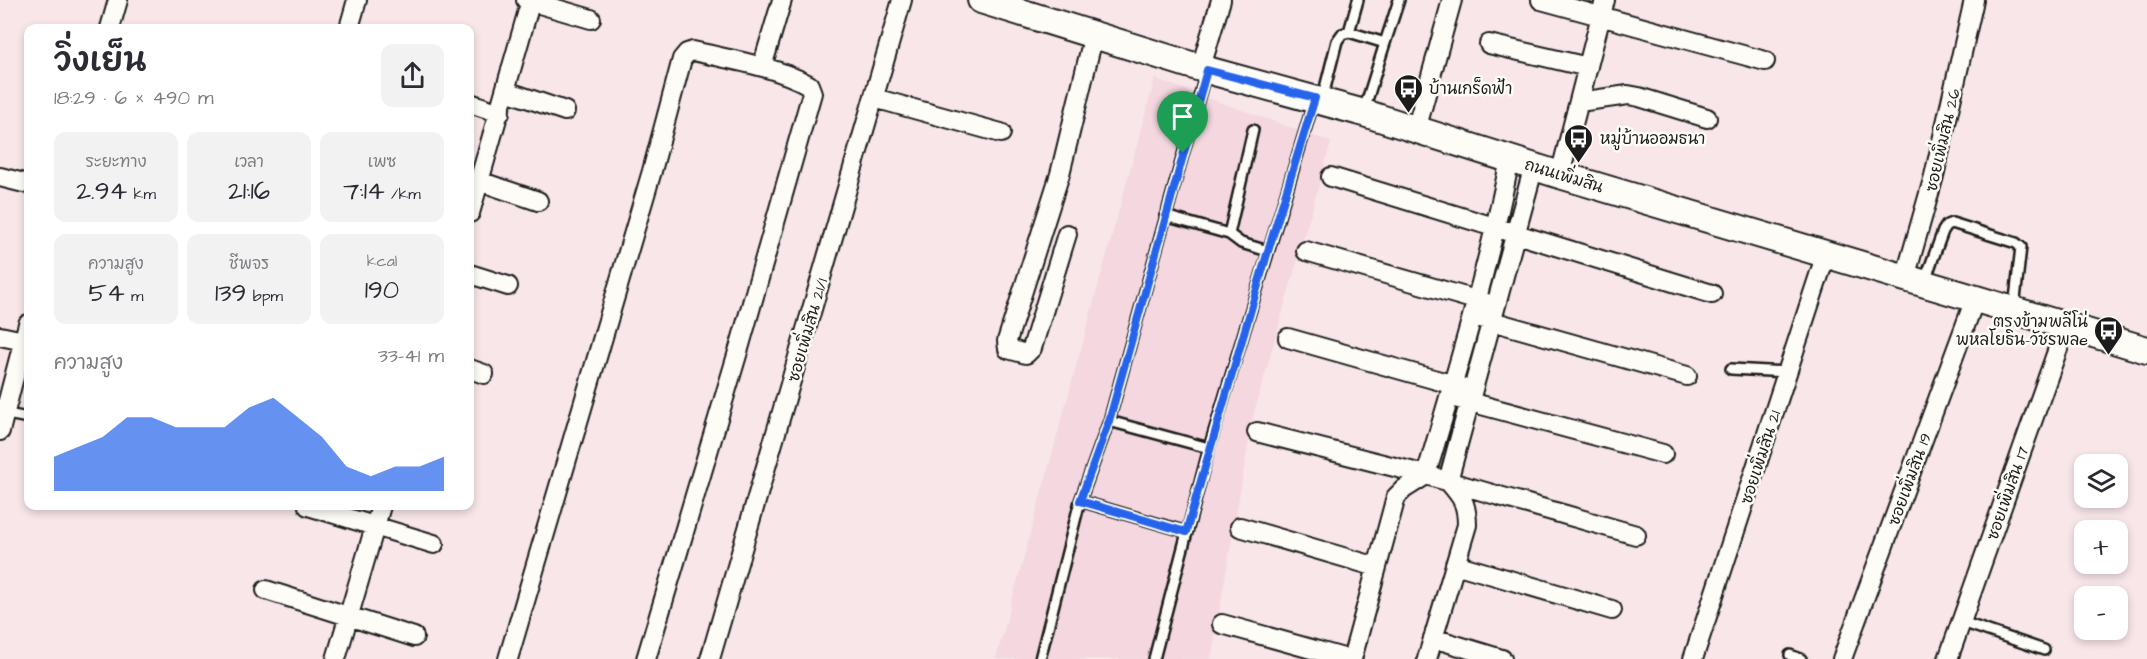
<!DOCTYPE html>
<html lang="th">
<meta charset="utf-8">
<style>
body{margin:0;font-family:"Architects Daughter","Playpen Sans Thai",sans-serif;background:#f2f2f3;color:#2b2b33;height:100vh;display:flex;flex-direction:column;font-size:22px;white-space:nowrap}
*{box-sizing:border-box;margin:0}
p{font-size:20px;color:#7c7c81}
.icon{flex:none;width:33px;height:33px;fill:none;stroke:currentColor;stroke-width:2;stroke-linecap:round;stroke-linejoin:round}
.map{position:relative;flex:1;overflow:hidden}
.panel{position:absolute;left:24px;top:24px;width:450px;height:486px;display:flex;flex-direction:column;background:#fff;border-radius:12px;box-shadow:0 3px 9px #0003}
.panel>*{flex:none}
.fabs{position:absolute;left:2074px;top:454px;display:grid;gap:12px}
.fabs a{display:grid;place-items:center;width:54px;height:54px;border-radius:12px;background:#fff;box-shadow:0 3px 9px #0003;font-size:30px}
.pin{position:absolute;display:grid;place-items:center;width:51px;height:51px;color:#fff;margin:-62px -26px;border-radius:50% 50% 50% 0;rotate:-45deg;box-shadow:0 0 6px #0007}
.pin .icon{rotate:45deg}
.round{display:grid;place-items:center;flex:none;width:63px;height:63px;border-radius:12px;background:#f2f2f3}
.head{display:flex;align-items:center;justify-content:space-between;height:102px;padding:0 30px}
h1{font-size:33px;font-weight:600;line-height:45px}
.stats{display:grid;grid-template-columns:repeat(3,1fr);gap:9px;height:102px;padding:6px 30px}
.stats div{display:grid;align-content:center;border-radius:12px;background:#f2f2f3;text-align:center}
.stats b{font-size:26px;font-weight:600}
.stats small{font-size:16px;font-weight:400}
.stats p{font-size:16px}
.chart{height:168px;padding:12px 30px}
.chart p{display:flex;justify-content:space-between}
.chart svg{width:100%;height:108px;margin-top:6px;fill:#2563eb;opacity:.7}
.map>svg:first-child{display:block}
.built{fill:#f4d7df}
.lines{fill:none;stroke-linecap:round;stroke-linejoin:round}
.lane-casing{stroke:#1c1c1c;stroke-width:14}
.street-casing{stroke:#1c1c1c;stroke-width:22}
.secondary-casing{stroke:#1c1c1c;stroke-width:30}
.lane{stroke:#fdfcf7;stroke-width:9}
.street{stroke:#fdfcf7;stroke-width:18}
.secondary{stroke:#fdfcf7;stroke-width:26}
.route-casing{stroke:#fff;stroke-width:12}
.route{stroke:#2563eb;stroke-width:8}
.labels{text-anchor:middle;stroke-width:5;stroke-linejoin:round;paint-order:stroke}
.poi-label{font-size:16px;fill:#1c1c1c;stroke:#fdfcf7;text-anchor:start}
.street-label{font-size:16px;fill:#1c1c1c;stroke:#fdfcf7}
</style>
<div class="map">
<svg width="2147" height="659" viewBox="0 0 2147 659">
<rect width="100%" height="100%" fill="#f8e6e9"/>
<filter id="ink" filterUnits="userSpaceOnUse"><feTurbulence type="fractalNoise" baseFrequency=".0167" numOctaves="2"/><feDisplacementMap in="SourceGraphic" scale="12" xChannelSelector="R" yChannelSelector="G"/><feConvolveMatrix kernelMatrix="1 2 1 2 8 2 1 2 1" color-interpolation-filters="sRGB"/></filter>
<g filter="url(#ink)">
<path class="built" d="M1155 79 1331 142 1253 416 1211 659H996Z"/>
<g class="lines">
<defs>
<path id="lane" d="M1349 32 1358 0
M1322 100 1337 41 1342 34 1349 32 1385 43 1399 0
M1364 110 1385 43
M1165 216 1229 234 1241 243 1268 251
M1229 234 1253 130
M1924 283 1943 231 1947 225 1952 223 2016 243 2021 247 2014 308
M1731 369 1788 372
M2 413 28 418
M1109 421 1209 448
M1080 501 1187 532
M1962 622 2044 650
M1790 655 1801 659
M1040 659 1080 501 1109 421 1206 72
M1154 659 1209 448 1314 101"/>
<path id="street" d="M526 0 591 19
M1541 0 1765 61
M110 28 118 0
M349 28 357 0
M1489 44 1588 67
M762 67 782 0
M1201 67 1221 0
M506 91 565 111
M874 98 1001 133
M1579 102 1628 95 1639 97 1707 118
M470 103 500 113
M1416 130 1452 0
M1560 175 1605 0
M0 177 28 184
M1331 177 1712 294
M479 181 538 201
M470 213 531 0
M1067 234 1032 348 1026 354 1008 349 1007 341 1060 174 1094 34
M1306 251 1486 303
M470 274 508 286
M1905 278 1934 176 1974 0
M1481 318 1687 376
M0 336 24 341
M1288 338 1465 388
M470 369 484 374
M1459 399 1663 454
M0 431 28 324
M1257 432 1426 475 1636 535
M1448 481 1534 166
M308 506 434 544
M1240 527 1377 567
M1455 564 1612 610
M266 590 414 637
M1222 624 1347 659
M1433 638 1502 659
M336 659 381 506
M508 659 652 171 682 59 687 53 693 51C732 60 774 66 809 85L812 93 740 345 646 659
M710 659 902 0
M1352 659 1396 497 1404 489 1426 475C1457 371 1489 265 1510 159
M1427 659 1467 525C1467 503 1462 497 1448 481
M1693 659 1826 254
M1842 659 1975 299
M1948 659 2066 326"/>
<path id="secondary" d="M981 0 1207 70 1364 113 1560 175 2147 350"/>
</defs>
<use href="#lane" class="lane-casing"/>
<use href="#street" class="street-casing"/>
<use href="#secondary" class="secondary-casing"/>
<use href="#lane" class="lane"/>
<use href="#street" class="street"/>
<use href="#secondary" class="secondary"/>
</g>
</g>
<g class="lines" filter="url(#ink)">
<defs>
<path id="route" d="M1207 70 1315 98 1268 251 1186 532 1080 501 1109 421Z"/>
</defs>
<use href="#route" class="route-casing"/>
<use href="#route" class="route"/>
</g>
<defs>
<symbol id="bus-pin" viewBox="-11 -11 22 30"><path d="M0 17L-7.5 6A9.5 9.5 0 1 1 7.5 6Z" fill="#1c1c1c" stroke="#fdfcf7"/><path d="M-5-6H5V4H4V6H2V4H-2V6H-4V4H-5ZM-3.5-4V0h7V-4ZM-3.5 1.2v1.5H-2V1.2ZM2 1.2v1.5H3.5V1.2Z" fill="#fff"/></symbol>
</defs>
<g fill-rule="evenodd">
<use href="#bus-pin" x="1392" y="72" width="33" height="45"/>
<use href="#bus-pin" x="1562" y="122" width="33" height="45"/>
<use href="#bus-pin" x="2092" y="314" width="33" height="45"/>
</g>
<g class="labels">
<g class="poi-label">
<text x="1429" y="94">บ้านเกร็ดฟ้า</text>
<text x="1600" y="144">หมู่บ้านออมธนา</text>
<text x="2088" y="327" text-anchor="end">ตรงข้ามพลีโน่<tspan x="2088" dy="18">พหลโยธิน-วัชรพลe</tspan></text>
</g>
<g class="street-label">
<text transform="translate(1942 140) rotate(-77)" y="6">ซอยเพิ่มสิน 26</text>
<text transform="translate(1564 175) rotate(17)" y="6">ถนนเพิ่มสิน</text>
<text transform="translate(807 330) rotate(-74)" y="6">ซอยเพิ่มสิน 21/1</text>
<text transform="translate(1760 457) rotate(-72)" y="6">ซอยเพิ่มสิน 21</text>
<text transform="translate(1909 479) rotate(-70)" y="6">ซอยเพิ่มสิน 19</text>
<text transform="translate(2007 493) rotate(-71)" y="6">ซอยเพิ่มสิน 17</text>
</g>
</g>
</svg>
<div class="fabs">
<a><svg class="icon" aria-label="layers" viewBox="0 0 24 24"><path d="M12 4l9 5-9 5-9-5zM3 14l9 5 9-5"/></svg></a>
<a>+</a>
<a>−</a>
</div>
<div class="pin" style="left:1183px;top:153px;background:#1e9e55"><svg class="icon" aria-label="arrive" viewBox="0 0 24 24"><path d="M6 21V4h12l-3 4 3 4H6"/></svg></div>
<section class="panel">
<div class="head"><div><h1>วิ่งเย็น</h1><p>18:29 · 6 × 490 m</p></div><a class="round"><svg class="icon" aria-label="share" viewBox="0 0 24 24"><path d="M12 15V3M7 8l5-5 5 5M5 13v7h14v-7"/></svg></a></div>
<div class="stats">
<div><p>ระยะทาง</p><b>2.94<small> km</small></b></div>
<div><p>เวลา</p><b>21:16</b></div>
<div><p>เพซ</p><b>7:14<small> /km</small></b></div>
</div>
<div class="stats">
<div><p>ความสูง</p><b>54<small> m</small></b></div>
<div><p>ชีพจร</p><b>139<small> bpm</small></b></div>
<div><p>kcal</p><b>190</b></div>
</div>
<div class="chart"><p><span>ความสูง</span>33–41 m</p>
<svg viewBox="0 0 160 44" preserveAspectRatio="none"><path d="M0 44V30L10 26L20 22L30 14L40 14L50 18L60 18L70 18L80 10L90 6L100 14L110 22L120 34L130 38L140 34L150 34L160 30V44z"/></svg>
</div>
</section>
</div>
